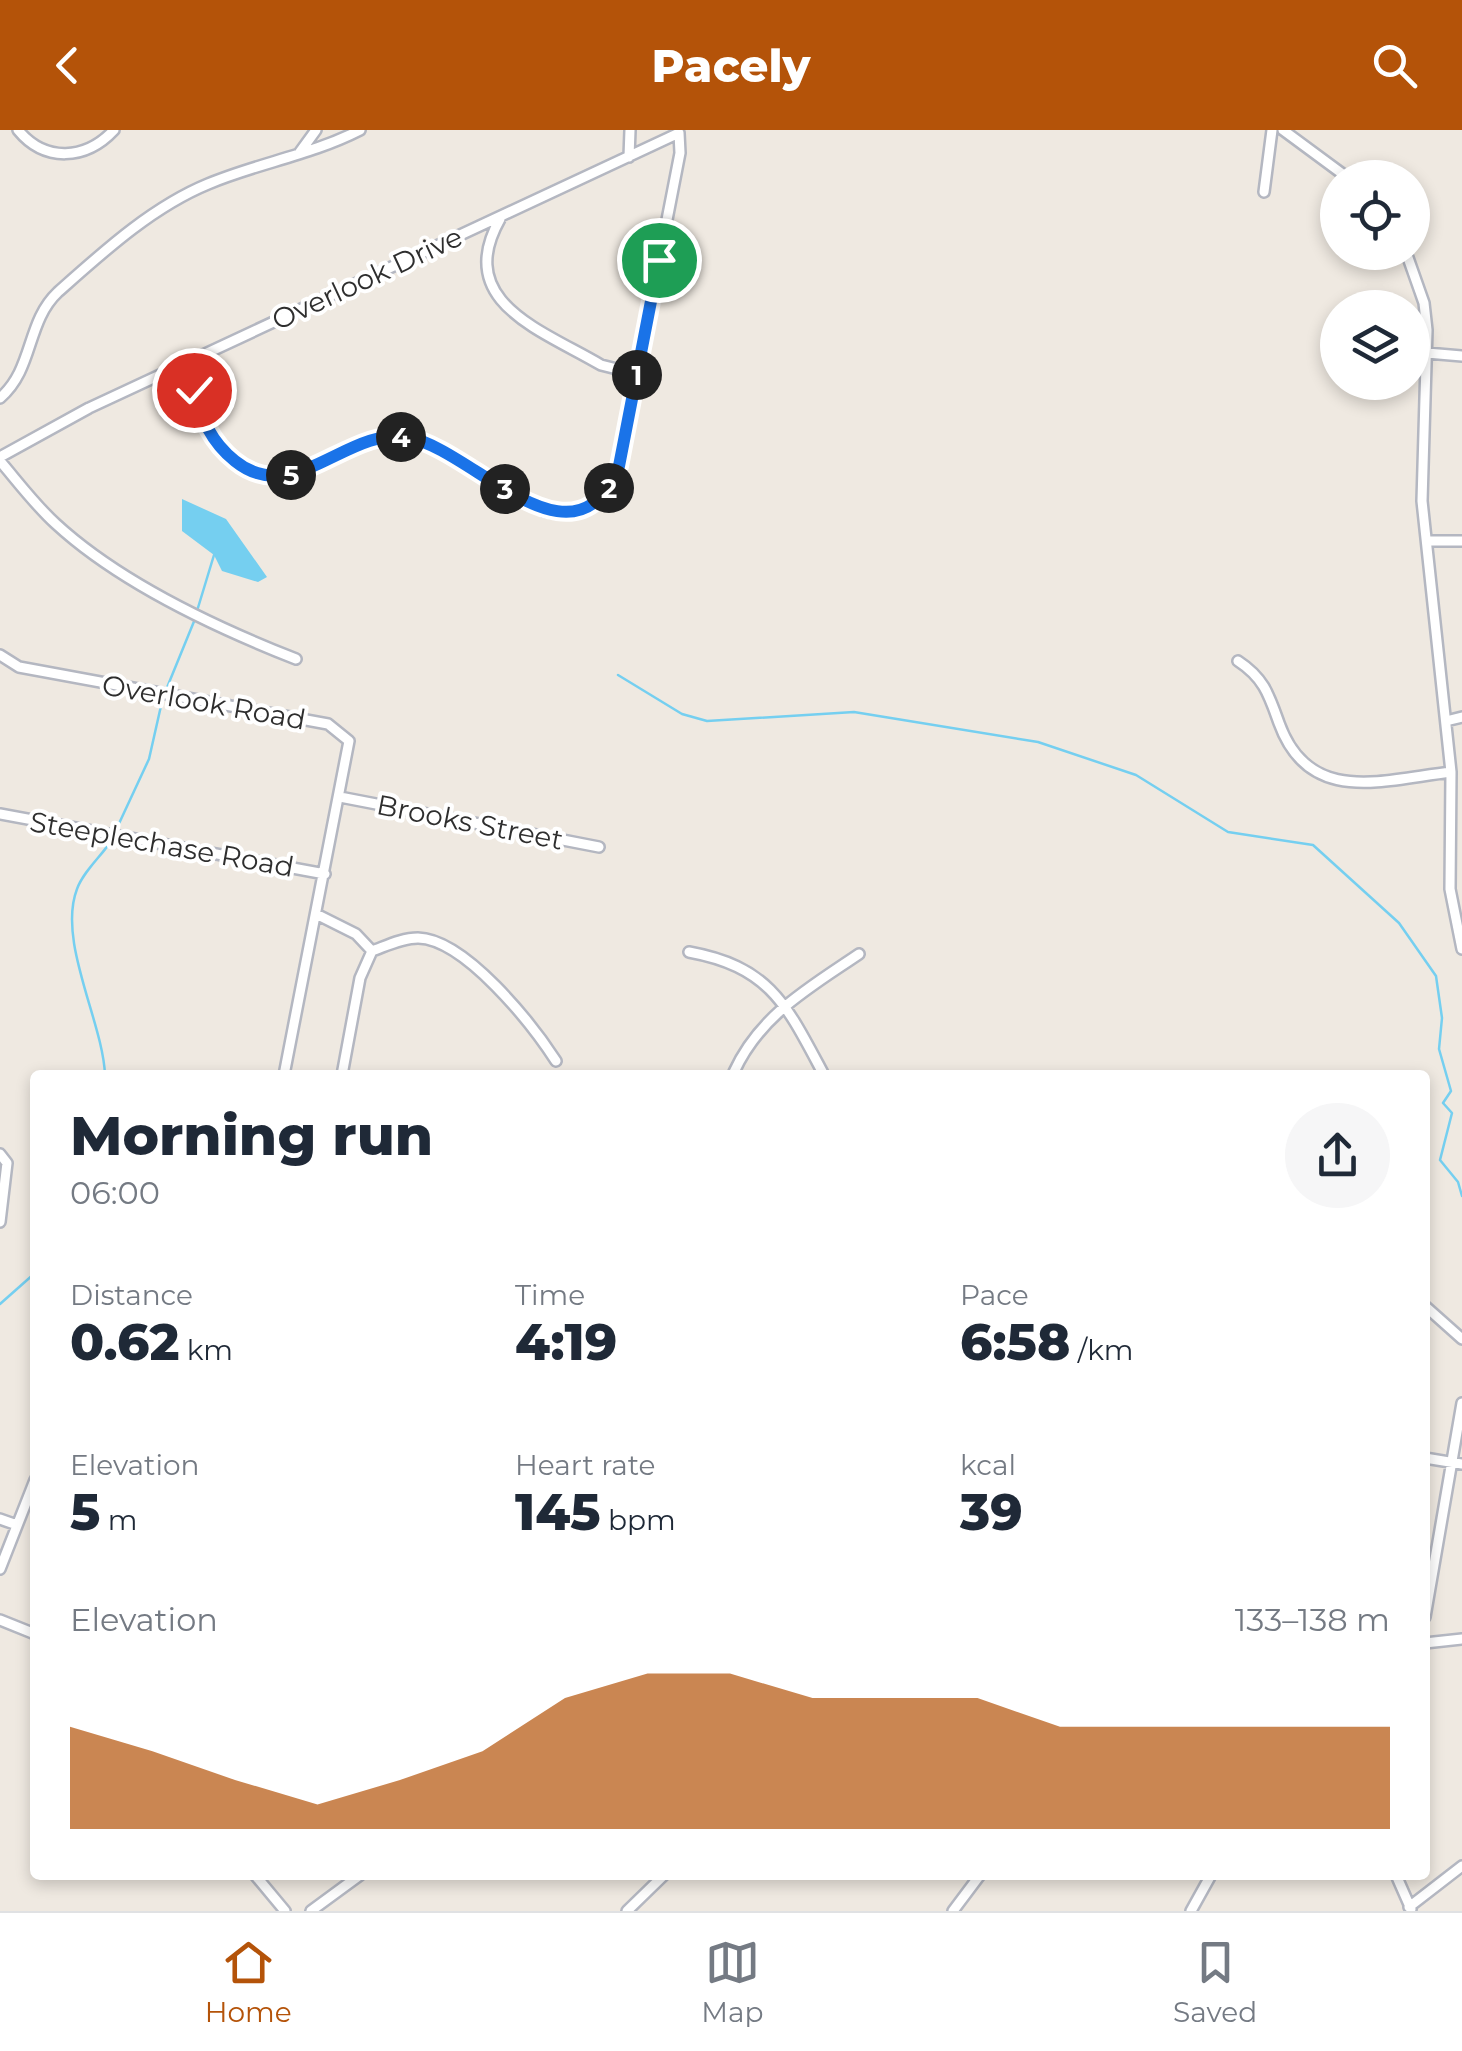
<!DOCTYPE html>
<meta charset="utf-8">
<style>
body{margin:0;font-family:Montserrat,sans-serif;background:#f6f6f7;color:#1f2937;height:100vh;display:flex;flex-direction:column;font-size:38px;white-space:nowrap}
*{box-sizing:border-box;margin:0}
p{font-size:32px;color:#747a83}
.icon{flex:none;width:55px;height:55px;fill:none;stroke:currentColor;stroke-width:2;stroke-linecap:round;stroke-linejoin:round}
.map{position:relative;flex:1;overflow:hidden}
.side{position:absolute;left:30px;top:940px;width:1400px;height:810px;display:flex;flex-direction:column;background:#fff;border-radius:10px;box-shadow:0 5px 15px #0003}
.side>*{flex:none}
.tools{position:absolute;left:1320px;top:30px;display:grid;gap:20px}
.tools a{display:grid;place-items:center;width:110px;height:110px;border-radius:50%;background:#fff;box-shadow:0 5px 15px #0003;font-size:50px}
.pin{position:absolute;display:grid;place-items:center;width:85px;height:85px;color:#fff;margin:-42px;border:5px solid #fff;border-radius:50%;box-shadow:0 2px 10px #0007}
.km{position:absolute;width:50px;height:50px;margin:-25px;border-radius:50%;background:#222;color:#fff;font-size:28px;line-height:50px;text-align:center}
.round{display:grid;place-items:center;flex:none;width:105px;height:105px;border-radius:52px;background:#f6f6f7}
.head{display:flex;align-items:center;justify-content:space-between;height:170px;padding:0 40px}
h1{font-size:55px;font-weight:800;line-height:75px}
.metrics{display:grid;grid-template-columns:repeat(3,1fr);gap:15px;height:170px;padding:10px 40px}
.metrics div{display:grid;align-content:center}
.metrics b{font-size:50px;font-weight:800}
.metrics small{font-size:28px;font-weight:400}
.metrics p{font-size:28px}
.chart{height:280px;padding:20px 40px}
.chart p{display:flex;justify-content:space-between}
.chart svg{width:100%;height:180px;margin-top:10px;fill:#b45309;opacity:.7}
header{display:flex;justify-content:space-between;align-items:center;height:130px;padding:0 40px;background:#b45309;color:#fff;font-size:45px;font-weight:800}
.tab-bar{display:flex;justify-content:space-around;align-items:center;height:140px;border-top:2px solid #e0e1e3;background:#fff;font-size:28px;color:#747a83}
.tab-bar a{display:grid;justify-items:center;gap:5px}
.tab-bar .selected{color:#b45309}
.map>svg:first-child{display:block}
.water{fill:#75cff0}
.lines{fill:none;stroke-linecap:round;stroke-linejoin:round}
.stream{stroke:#75cff0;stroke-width:2.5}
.street-casing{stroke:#b4b7c1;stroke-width:14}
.street{stroke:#fff;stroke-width:9}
.route-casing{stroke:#fff;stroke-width:20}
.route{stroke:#1a73e8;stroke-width:12}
.labels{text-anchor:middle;stroke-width:8;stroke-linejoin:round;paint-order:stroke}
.street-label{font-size:28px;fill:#2e2e2e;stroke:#fff}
</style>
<header><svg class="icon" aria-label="back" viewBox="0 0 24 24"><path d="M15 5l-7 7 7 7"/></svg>Pacely<svg class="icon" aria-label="search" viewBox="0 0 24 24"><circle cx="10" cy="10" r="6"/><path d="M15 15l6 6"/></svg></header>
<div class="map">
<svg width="1462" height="1781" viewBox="0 0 1462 1781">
<rect width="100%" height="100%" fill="#efe9e1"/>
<path class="water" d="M182 369 226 389 267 447 258 452 222 441 214 425 182 401Z"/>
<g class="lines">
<path class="stream" d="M197 481 214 425
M618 545 682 584 707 591 854 582 1038 612 1136 645 1228 702 1313 715 1399 793 1436 846 1442 888 1439 919 1451 961 1443 973 1452 983 1440 1030 1458 1052 1462 1066
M166 560 195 489
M116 700 149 629 163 567
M105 945C103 892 57 811 77 759 84 740 103 725 113 708
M0 1174 35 1143"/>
<defs>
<path id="street" d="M18 0C45 33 86 30 114 0
M1283 0 1348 48
M300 22 316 0
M629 27 630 0
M1264 62 1272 0
M500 89C453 172 542 200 601 235L617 239 638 236
M1406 122 1424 173 1427 200 1422 371 1451 642 1450 759 1462 819
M1427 223 1462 226
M189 234C200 295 233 371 310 338 340 326 369 304 403 307 436 310 512 362 544 381 580 391 607 368 619 336L680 23 679 3
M0 268C34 239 26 192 58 162 103 122 152 77 208 54 258 33 311 25 360 0
M0 327 89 278 679 3
M0 331C18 352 35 375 56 394 119 452 217 498 296 529
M1428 411H1462
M0 525 19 537 328 594 349 611 284 945
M1238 531C1264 548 1269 565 1279 593 1309 676 1382 650 1451 642
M1446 591 1462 587
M340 667 599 717
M0 684 325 744
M316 784 356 804 372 821
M689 822C771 837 787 876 824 945
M734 942C760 885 809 858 859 824
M342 945 360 848 372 821C386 816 402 808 418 808 465 809 532 894 556 931
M0 1024 7 1033 0 1092
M1425 1176 1462 1209
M1425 1328 1462 1334
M0 1389 17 1395
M0 1439 35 1350
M1425 1487 1462 1273
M0 1490 35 1504
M1425 1513 1462 1509
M255 1745 285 1781
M1396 1745 1411 1779
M1409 1777 1462 1736
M311 1781 360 1745
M627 1781 664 1745
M953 1781 980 1745
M1191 1781 1211 1745"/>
</defs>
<use href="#street" class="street-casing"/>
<use href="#street" class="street"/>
</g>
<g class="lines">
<defs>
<path id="route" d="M194 260C201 288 211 312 235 331 293 378 347 297 407 307 474 319 574 449 619 336L659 130"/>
</defs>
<use href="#route" class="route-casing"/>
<use href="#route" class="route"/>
</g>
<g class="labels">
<g class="street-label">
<text transform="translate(367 148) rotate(-25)" y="10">Overlook Drive</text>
<text transform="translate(204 572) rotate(10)" y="10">Overlook Road</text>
<text transform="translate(470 692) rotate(11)" y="10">Brooks Street</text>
<text transform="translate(162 714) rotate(10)" y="10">Steeplechase Road</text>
</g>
</g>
</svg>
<div class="tools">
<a><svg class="icon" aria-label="locate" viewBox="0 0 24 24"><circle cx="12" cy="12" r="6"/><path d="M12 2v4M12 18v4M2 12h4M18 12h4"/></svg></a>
<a><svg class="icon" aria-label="layers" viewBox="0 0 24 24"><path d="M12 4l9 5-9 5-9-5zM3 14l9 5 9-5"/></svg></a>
</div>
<div class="pin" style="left:659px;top:130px;background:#1e9e55"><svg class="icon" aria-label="arrive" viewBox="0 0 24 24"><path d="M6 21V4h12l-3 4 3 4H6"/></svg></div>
<div class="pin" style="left:194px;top:260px;background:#d93025"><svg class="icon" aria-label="check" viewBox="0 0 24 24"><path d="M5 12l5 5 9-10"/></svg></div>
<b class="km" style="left:637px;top:245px">1</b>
<b class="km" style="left:609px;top:358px">2</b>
<b class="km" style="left:505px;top:359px">3</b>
<b class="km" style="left:401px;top:307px">4</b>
<b class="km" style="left:291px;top:345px">5</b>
<section class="side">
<div class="head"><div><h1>Morning run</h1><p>06:00</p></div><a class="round"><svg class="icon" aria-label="share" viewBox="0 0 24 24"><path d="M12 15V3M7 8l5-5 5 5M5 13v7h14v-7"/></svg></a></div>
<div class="metrics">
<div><p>Distance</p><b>0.62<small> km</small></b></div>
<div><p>Time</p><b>4:19</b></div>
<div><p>Pace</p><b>6:58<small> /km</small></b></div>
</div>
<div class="metrics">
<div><p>Elevation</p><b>5<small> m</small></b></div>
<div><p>Heart rate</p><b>145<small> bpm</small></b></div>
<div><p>kcal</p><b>39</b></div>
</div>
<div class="chart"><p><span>Elevation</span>133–138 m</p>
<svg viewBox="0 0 160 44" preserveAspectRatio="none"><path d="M0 44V19L10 25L20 32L30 38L40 32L50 25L60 12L70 6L80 6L90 12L100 12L110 12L120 19L130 19L140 19L150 19L160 19V44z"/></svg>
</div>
</section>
</div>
<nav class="tab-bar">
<a class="selected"><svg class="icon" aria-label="home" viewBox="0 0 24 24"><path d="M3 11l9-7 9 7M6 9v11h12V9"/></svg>Home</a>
<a><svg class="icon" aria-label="map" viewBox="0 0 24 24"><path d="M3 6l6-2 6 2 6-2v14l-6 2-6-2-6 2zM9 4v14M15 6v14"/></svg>Map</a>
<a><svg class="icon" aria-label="saved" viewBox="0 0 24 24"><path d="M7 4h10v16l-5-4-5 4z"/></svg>Saved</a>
</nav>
